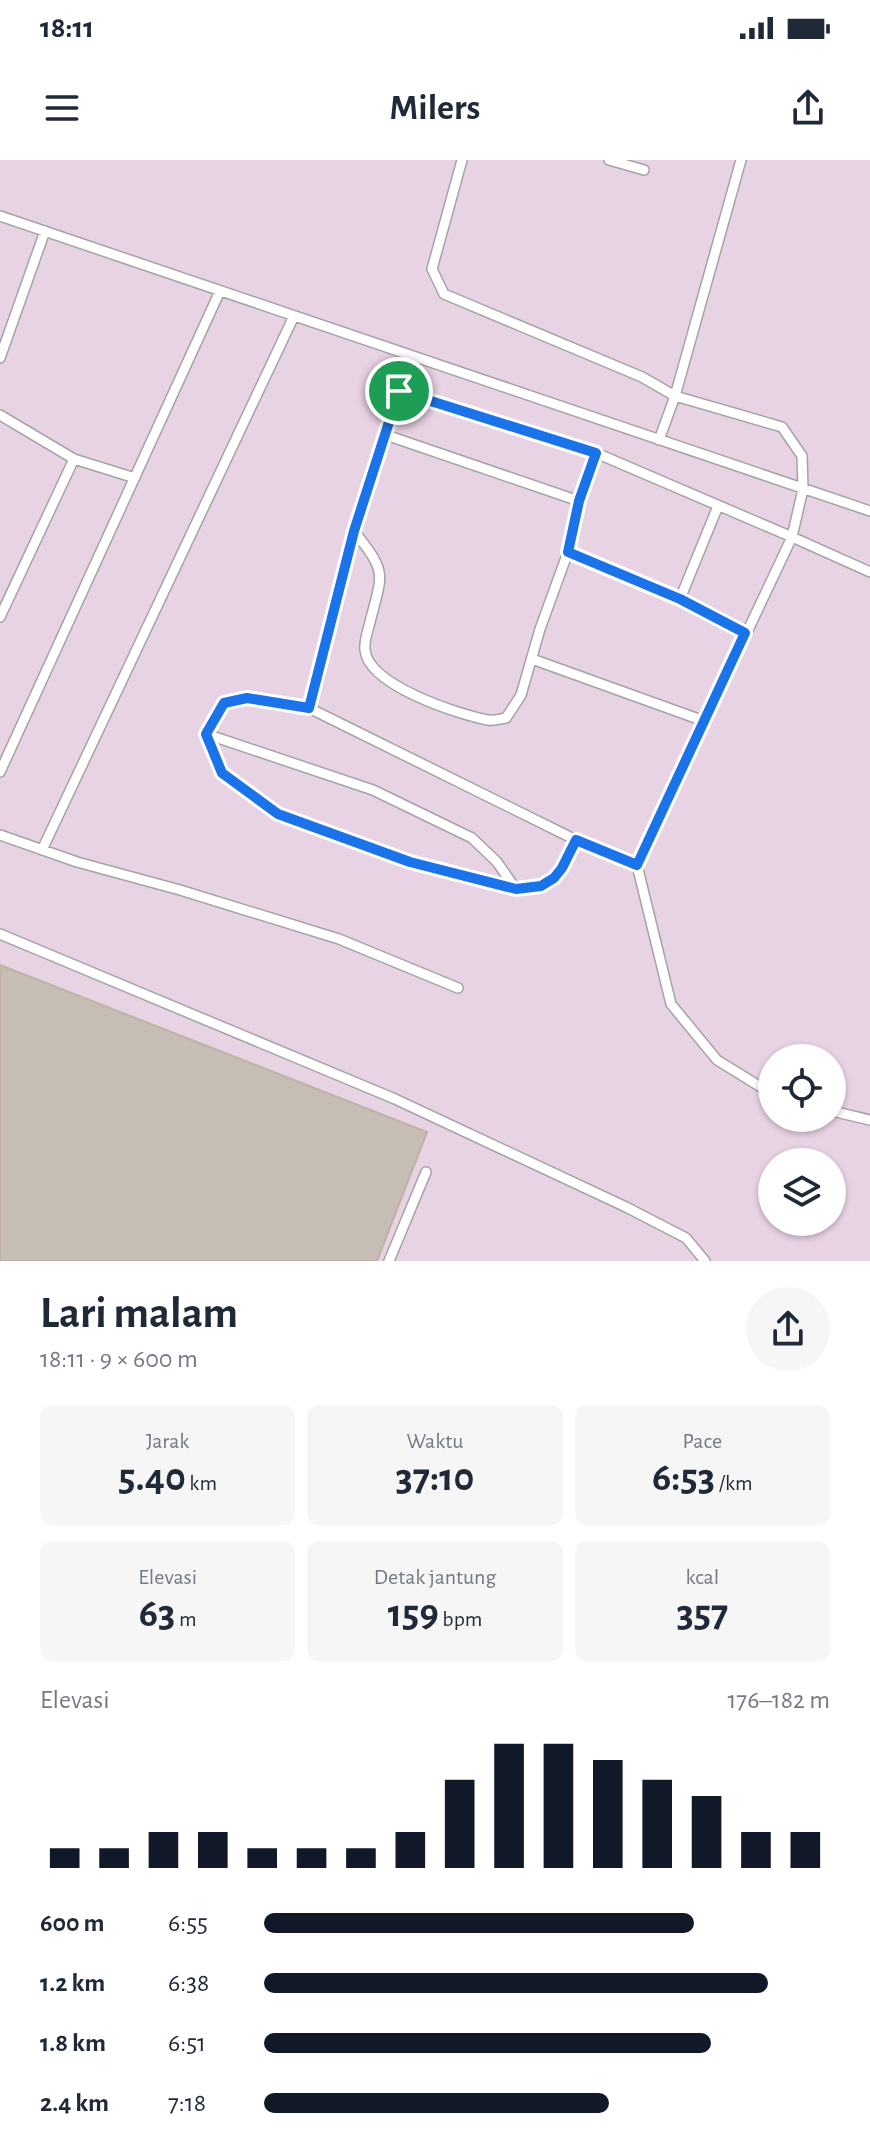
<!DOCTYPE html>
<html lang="id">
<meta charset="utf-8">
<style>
body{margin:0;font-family:"Alegreya Sans",sans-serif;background:#f6f6f7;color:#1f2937;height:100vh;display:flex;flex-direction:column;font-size:30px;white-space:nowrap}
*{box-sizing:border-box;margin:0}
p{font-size:26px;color:#747a83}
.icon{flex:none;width:44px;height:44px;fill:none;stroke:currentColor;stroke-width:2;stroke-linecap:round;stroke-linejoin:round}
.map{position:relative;height:1101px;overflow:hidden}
.details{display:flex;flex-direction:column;background:#fff;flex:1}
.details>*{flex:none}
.tools{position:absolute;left:758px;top:884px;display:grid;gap:16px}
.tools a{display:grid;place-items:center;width:88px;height:88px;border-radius:50%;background:#fff;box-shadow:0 2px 6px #0004;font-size:40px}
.pin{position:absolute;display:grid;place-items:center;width:68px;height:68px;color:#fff;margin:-34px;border:4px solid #fff;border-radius:50%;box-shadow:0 2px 8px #0007}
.round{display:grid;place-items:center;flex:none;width:84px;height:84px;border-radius:42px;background:#f6f6f7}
.summary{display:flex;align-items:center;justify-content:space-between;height:136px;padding:0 40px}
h1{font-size:44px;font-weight:700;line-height:60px}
.stats{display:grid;grid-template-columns:repeat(3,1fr);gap:12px;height:136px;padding:8px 40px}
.stats div{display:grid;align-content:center;border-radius:12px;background:#f6f6f7;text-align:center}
.stats b{font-size:40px;font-weight:700}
.stats small{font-size:22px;font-weight:400}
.stats p{font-size:22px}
.chart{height:224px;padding:16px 40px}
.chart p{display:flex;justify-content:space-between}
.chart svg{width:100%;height:144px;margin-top:8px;stroke:#111827;stroke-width:6}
ul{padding:0 40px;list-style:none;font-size:26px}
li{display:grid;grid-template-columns:128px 96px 1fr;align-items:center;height:60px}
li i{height:20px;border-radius:10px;background:#111827}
.status{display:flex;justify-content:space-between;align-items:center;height:56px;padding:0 40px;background:#fff;direction:ltr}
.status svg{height:22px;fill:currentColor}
header{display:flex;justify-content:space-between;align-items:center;height:104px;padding:0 40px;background:#fff;font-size:36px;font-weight:700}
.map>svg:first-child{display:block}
.industrial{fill:#e8d3e4;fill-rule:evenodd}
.building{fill:#c6bdb5;stroke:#c0b1a4;stroke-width:2}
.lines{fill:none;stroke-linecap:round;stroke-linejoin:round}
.service-casing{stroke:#a4a4a4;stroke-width:12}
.service{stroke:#fff;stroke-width:9}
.route-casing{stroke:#fff;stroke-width:16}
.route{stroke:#1a73e8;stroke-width:10}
</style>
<div class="status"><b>18:11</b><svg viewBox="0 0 49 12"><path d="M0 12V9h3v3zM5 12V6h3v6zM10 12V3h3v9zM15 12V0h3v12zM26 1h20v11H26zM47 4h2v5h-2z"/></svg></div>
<header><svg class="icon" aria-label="menu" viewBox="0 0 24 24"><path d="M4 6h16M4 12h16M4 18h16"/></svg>Milers<svg class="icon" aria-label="share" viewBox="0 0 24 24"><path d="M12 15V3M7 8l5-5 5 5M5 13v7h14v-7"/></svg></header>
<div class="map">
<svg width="870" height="1101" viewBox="0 0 870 1101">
<rect width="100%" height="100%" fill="#eeeae2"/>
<path class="industrial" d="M0 0H870V1101H0ZM772 898H832V958H772ZM772 1002H832V1062H772Z"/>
<path class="building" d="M0 805 427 972 377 1101H0Z"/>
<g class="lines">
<defs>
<path id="service" d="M462 0 432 109 444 134 642 217 675 236 659 280
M609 0 644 10
M741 0 675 236 782 267 802 296 803 329 792 377 870 412
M0 56 870 351
M0 198 45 71
M399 231 596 293 792 377 637 705 671 844 717 900 772 934
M0 255 74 299 135 318
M386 275 579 341
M354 371C389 415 382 413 369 466 367 473 364 482 365 490 368 525 457 554 488 560 494 561 500 559 506 558L521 535 540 469 568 392 579 341 596 293
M568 392 680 439 745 473
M680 439 718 346
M0 457 74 299
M532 499 704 561
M309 548 354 371 411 196
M206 574 224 543 247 538 309 548 576 680 637 705
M206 574 222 613 278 654 410 702 516 729 541 726 554 718 562 708 576 680
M206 574 373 630 472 678 497 702 515 728
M0 612 220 131
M0 675 77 702 180 730 339 779 458 828
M42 690 294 156
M0 774 395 939 626 1047 686 1078 705 1101
M832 951 870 960
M389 1101 426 1012"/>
</defs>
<use href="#service" class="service-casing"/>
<use href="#service" class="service"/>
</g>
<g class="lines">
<defs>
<path id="route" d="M399 231 596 293 579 341 568 392 680 439 745 473 637 705 576 680 562 708 554 718 541 726 516 729 410 702 278 654 222 613 206 574 224 543 247 538 309 548 354 371Z"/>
</defs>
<use href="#route" class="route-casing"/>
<use href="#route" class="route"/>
</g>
</svg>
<div class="tools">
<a><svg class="icon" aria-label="locate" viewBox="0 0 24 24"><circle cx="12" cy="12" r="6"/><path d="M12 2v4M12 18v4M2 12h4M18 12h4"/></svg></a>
<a><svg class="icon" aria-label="layers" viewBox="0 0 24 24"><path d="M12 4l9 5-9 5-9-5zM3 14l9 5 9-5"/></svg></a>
</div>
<div class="pin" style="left:399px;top:231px;background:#1e9e55"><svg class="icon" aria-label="arrive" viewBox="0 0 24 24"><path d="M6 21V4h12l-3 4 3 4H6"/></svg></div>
</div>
<section class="details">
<div class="summary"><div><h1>Lari malam</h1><p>18:11 · 9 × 600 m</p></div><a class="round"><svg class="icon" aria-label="share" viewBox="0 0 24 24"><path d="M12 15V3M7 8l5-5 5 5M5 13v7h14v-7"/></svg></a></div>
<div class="stats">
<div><p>Jarak</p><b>5.40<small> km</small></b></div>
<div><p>Waktu</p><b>37:10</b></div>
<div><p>Pace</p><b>6:53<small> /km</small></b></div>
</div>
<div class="stats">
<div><p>Elevasi</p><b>63<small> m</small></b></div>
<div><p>Detak jantung</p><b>159<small> bpm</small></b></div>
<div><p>kcal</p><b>357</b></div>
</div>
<div class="chart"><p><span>Elevasi</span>176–182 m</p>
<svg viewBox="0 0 160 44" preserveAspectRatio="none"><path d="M5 44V38M15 44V38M25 44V33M35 44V33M45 44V38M55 44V38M65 44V38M75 44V33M85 44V17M95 44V6M105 44V6M115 44V11M125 44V17M135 44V22M145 44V33M155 44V33"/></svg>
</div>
<ul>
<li><b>600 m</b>6:55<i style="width:76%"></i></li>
<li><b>1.2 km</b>6:38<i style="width:89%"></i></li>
<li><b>1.8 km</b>6:51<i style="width:79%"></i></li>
<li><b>2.4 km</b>7:18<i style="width:61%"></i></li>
</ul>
</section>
